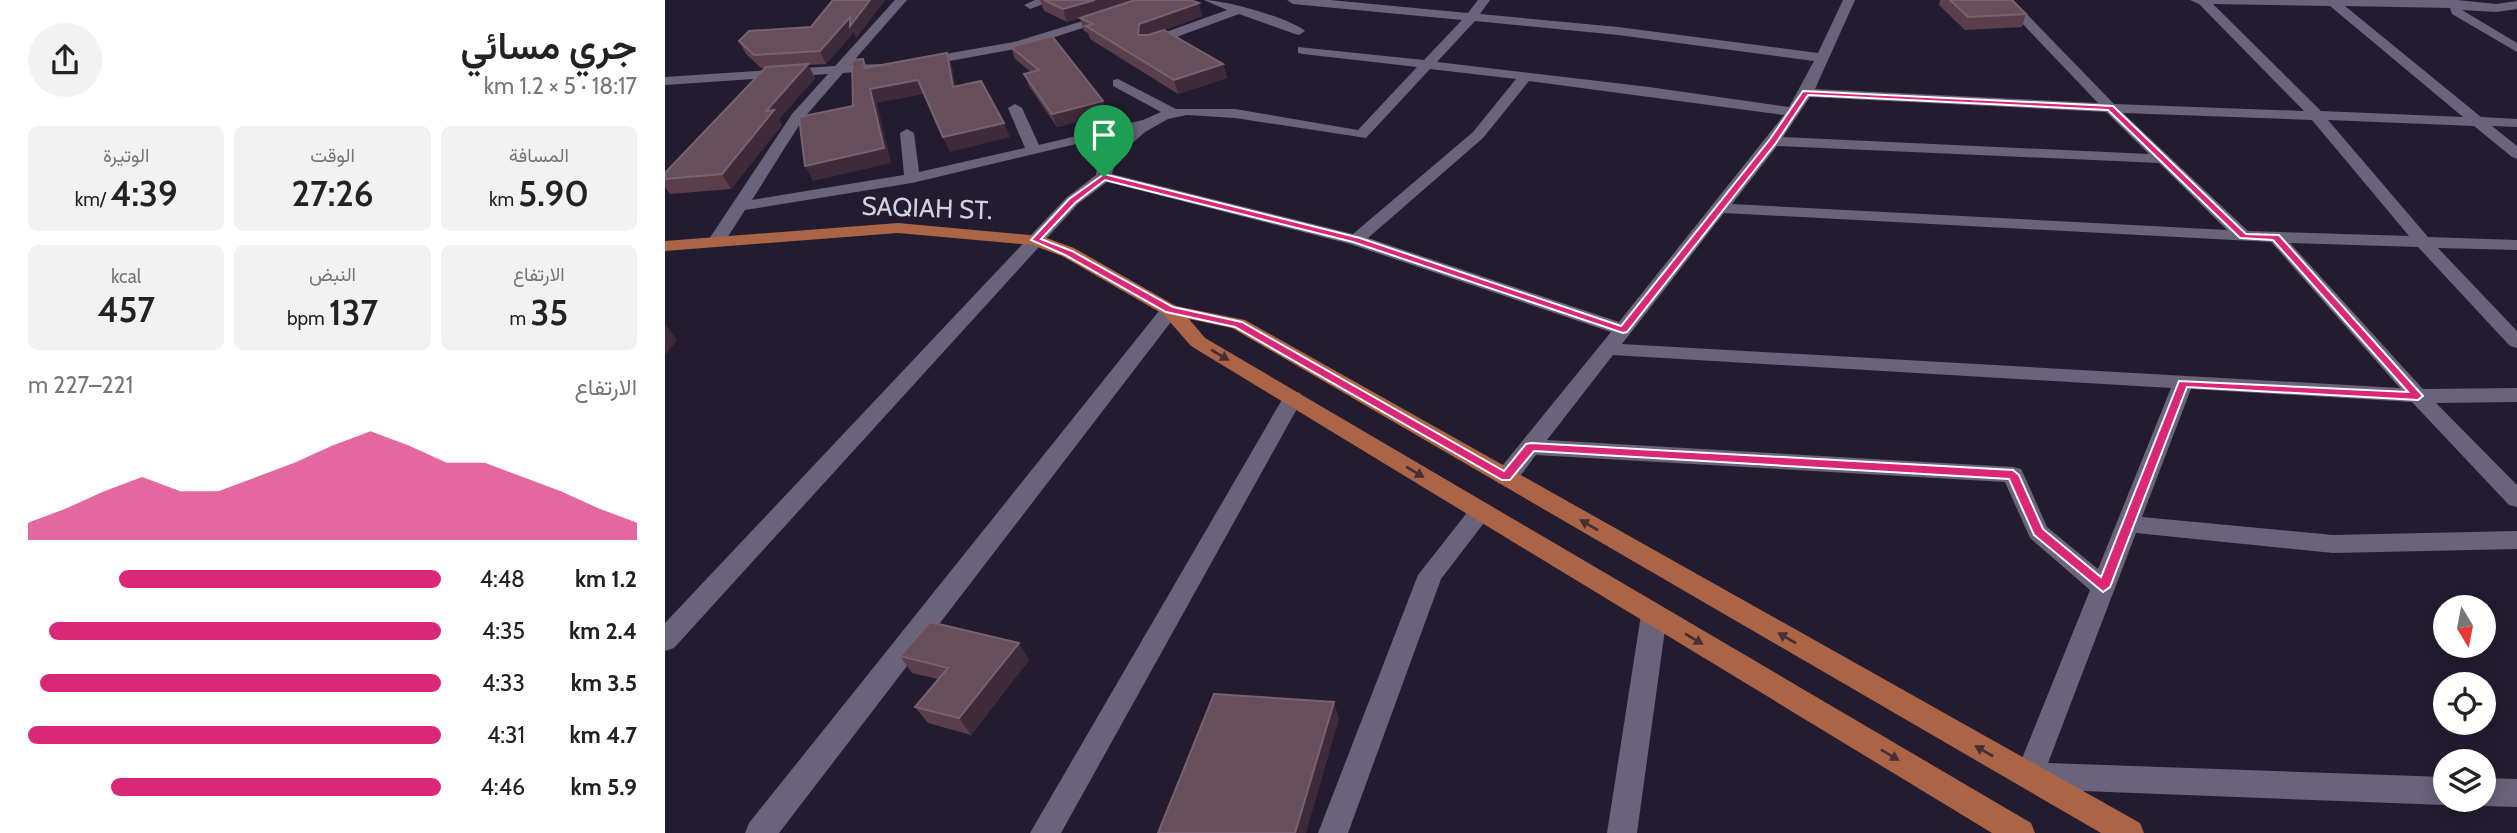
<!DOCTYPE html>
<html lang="ar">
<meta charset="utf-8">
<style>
body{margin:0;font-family:Cabin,Vazirmatn,sans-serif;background:#f2f2f2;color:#222;direction:rtl;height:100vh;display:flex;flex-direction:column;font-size:26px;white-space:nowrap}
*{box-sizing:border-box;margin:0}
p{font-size:23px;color:#767676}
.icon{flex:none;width:38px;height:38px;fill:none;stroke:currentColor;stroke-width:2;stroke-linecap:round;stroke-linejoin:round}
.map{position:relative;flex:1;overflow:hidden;direction:ltr}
.details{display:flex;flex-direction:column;background:#fff;width:665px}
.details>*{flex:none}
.needle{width:46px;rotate:170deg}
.tools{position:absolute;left:1768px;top:595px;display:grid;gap:14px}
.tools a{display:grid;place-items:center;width:63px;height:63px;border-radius:50%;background:#fff;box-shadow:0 4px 18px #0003;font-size:35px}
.pin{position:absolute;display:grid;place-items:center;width:60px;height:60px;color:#fff;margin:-72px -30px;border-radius:50% 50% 50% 0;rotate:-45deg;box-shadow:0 0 7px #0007}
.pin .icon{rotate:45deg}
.round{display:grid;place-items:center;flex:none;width:74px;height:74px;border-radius:37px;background:#f2f2f2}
.head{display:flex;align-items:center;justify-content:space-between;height:119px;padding:0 28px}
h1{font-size:38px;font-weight:600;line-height:52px}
.figures{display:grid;grid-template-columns:repeat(3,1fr);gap:10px;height:119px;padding:7px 28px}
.figures div{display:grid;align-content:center;border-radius:10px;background:#f2f2f2;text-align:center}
.figures b{font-size:35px;font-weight:600}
.figures small{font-size:19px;font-weight:400}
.figures p{font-size:19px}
.chart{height:196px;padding:14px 28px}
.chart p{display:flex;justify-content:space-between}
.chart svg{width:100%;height:126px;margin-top:7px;fill:#db2777;opacity:.7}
ul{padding:0 28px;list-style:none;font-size:23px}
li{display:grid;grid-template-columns:112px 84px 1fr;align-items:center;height:52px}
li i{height:18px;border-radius:9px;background:#db2777}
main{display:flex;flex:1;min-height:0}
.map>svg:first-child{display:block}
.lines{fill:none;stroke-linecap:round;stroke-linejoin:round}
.minor{fill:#6a637c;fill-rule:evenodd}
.major{fill:#ab6546;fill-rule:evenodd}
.wall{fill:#5a3e4b}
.shaded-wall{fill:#3f2a3a}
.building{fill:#674e5b;stroke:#786270;stroke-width:2}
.oneway{fill:#452e36}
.route{fill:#db2777;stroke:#fff;stroke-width:2;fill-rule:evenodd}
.labels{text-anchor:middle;stroke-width:5;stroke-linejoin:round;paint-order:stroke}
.street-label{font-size:26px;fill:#d4d0df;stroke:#231c31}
</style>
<main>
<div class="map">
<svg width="1852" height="833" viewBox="0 0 1852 833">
<rect width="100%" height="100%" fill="#231c31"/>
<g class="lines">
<path class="minor" d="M230 0H242L185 65 219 64V70L178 73 138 119 87 200 239 175 235 133 242 129 249 133 254 172 360 148 343 108 350 104 357 108 374 145 478 120 496 112 448 86V80L453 79 511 109H570L693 130 752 67 638 54 633 53V47L759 60 797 20 628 4 622 0H665L803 13 813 0H825L815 14 953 27 1153 53 1178 0H1190L1150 89 1433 103 1335 0H1348L1449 104 1639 111 1534 4 1525 0H1792L1831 4 1852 1V9L1831 12 1797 10 1852 43V52L1787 14 1785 8 1680 6 1816 117 1852 119V127L1827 126 1852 146V159L1847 157 1809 126 1663 120 1763 237 1852 240V250L1773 248 1852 331V348L1845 346 1753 247 1625 243 1758 389 1852 388V402L1771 403 1852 485V507L1844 505 1747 402 1526 389 1477 517 1668 535 1852 531V549L1668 553 1471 533 1383 763 1780 777V800L1790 801 1780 805 1364 789 1354 785 1350 776 1425 590 1365 538 1340 482 871 455C860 468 852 488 833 483L830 477 833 471 946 332 685 244 442 182 413 204 9 648 0 651V623L401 198 431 175C432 156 448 144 462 132L247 183 80 210 57 246H45L42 242 127 114 163 74 0 85V77L170 66ZM1548 4 1665 6 1798 117 1656 111ZM810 21 953 35 1149 61 1124 107 984 87 772 62ZM765 69 851 79 808 132 688 234 447 174 453 156 480 132 503 119 522 115 570 118 701 138ZM864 81 1119 115 954 322 703 238 818 138ZM1145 97 1441 112 1484 154 1118 137ZM1458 113 1647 120 1744 236 1583 231ZM1112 146 1494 163 1562 230 1067 204ZM1059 213 1606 242 1735 388 957 344ZM948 355 1506 388 1433 569 1382 527 1359 475 1356 469 1348 467 882 440Z
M370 0H389L365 9 359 5Z
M486 0H504L356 48 257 66 250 62 257 58 349 42Z
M539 0C560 0 625 18 640 31L634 35 630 34 574 14 487 46H479V40L562 10Z
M505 304 514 310 512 314 114 833H80L84 823 498 306Z
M628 391 635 393 638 398 396 833H365L618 398 621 393Z
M816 502 824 505 828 511 776 579 683 833H653L753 575 808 505Z
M989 605 998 608 1002 615 972 833H942L976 615 980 608Z
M1818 778 1852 779V807L1818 806 1808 802 1807 800H1818Z"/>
<path class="major" d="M233 223 376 236 409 248 511 306 580 320 1475 823 1479 833H1436L567 328 524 319 540 338 1366 823 1370 833H1327L526 346 498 314 397 256 367 245 233 233 0 251V241Z"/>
</g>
<path class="wall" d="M168 0H220L191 38 189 32 161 64 143 65 150 78 114 119 117 125 66 189 5 194 0 187V173L100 68H96L81 54 74 41 146 27Z
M375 0H525L537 16 499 30 558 64 562 78 513 94 425 39 423 33 419 31 415 18 402 22 379 11Z
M1275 0H1347L1361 14 1357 27 1300 30 1274 5Z
M346 47 442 114 392 127 364 86 359 74 366 72 350 59Z
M235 656 364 660 306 735 263 723 250 707 273 679 247 673Z"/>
<path class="shaded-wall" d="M205 0H220L191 38 189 32 161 64 155 51 185 17Z
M430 0H476L402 22 398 9Z
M534 3 537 16 478 38 473 35 474 24Z
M282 53 287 67 294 101 288 87Z
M143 64 150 78 114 119 117 125 66 189 57 174 101 111Z
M558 64 562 78 513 94 509 80Z
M253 80 259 94 212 103 226 163 148 181 140 166 205 89Z
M438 101 442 114 392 127 387 114Z
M339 123 345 137 285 152 278 137Z
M0 324 12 340 0 355Z
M354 643 364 660 306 735 294 718Z
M669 702 674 719 641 833H630Z"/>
<path class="building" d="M168 0H205L185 26V17L155 51 89 55 74 41 84 31 146 27Z
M379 0H430L398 9Z
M470 0H525L534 3 474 24 473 35H483L499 30 558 64 509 80 421 26 428 24 415 18Z
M1285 0H1347L1361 14 1303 17Z
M387 36 438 101 387 114 359 74 374 70 346 47Z
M282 53 288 87 316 81 339 123 278 137 253 80 205 89 219 148 140 166 134 117 188 106 187 60 198 59 200 68Z
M143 64 101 111 109 110 57 174 0 179V173L101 67Z
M265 622 354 643 294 718 250 707 283 668 235 656Z
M549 694 669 702 630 833H493Z"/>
<defs><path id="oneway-solid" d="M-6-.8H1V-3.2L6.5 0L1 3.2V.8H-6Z" transform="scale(1.75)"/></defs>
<g class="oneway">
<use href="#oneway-solid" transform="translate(555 355) rotate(31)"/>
<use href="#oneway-solid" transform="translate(750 472) rotate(31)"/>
<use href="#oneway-solid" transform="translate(924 525) rotate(-150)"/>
<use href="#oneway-solid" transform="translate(1122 638) rotate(-150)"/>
<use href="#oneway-solid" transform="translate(1029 639) rotate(31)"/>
<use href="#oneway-solid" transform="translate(1319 751) rotate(-150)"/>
<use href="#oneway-solid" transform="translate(1225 755) rotate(31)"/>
</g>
<path class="route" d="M1138 91 1448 106 1581 234 1614 235 1758 396 1753 400 1522 387 1445 587 1438 592 1369 535 1344 479 869 451 845 480H837L570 327 501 312 400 255 366 240 404 199 439 174 695 238 956 326 1105 139ZM1143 95 1443 110 1575 238 1608 240 1743 392 1514 381 1436 577 1378 529 1354 475 1348 470 866 443 861 444 839 471 577 322 508 307 407 251 376 239 410 203 440 180 688 242 958 333 962 332 1111 143Z"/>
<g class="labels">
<g class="street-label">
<text transform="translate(262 208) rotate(2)" y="9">SAQIAH ST.</text>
</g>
</g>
</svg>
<div class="tools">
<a><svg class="needle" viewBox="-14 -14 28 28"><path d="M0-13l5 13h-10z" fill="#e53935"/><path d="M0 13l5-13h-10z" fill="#767676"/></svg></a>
<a><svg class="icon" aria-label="locate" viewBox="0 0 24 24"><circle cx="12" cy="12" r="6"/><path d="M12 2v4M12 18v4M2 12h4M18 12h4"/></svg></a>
<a><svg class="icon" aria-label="layers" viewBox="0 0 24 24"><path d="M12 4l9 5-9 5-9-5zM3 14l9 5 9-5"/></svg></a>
</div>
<div class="pin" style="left:439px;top:177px;background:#1e9e55"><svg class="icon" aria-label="arrive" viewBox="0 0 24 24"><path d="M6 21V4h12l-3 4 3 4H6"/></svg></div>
</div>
<section class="details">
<div class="head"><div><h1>جري مسائي</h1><p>18:17 · 5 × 1.2 km</p></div><a class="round"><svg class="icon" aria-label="share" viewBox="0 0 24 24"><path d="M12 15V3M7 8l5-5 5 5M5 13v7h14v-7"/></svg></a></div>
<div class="figures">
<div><p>المسافة</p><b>5.90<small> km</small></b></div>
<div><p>الوقت</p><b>27:26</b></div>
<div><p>الوتيرة</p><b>4:39<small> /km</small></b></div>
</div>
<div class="figures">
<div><p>الارتفاع</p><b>35<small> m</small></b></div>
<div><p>النبض</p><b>137<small> bpm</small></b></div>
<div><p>kcal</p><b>457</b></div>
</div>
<div class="chart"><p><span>الارتفاع</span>221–227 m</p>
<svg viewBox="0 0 160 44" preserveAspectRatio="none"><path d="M0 44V38L10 33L20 27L30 22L40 27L50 27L60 22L70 17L80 11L90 6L100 11L110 17L120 17L130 22L140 27L150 33L160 38V44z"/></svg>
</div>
<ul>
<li><b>1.2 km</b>4:48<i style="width:78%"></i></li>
<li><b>2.4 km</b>4:35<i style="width:95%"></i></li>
<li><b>3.5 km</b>4:33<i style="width:97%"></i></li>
<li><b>4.7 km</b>4:31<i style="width:100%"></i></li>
<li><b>5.9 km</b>4:46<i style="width:80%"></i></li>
</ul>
</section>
</main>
